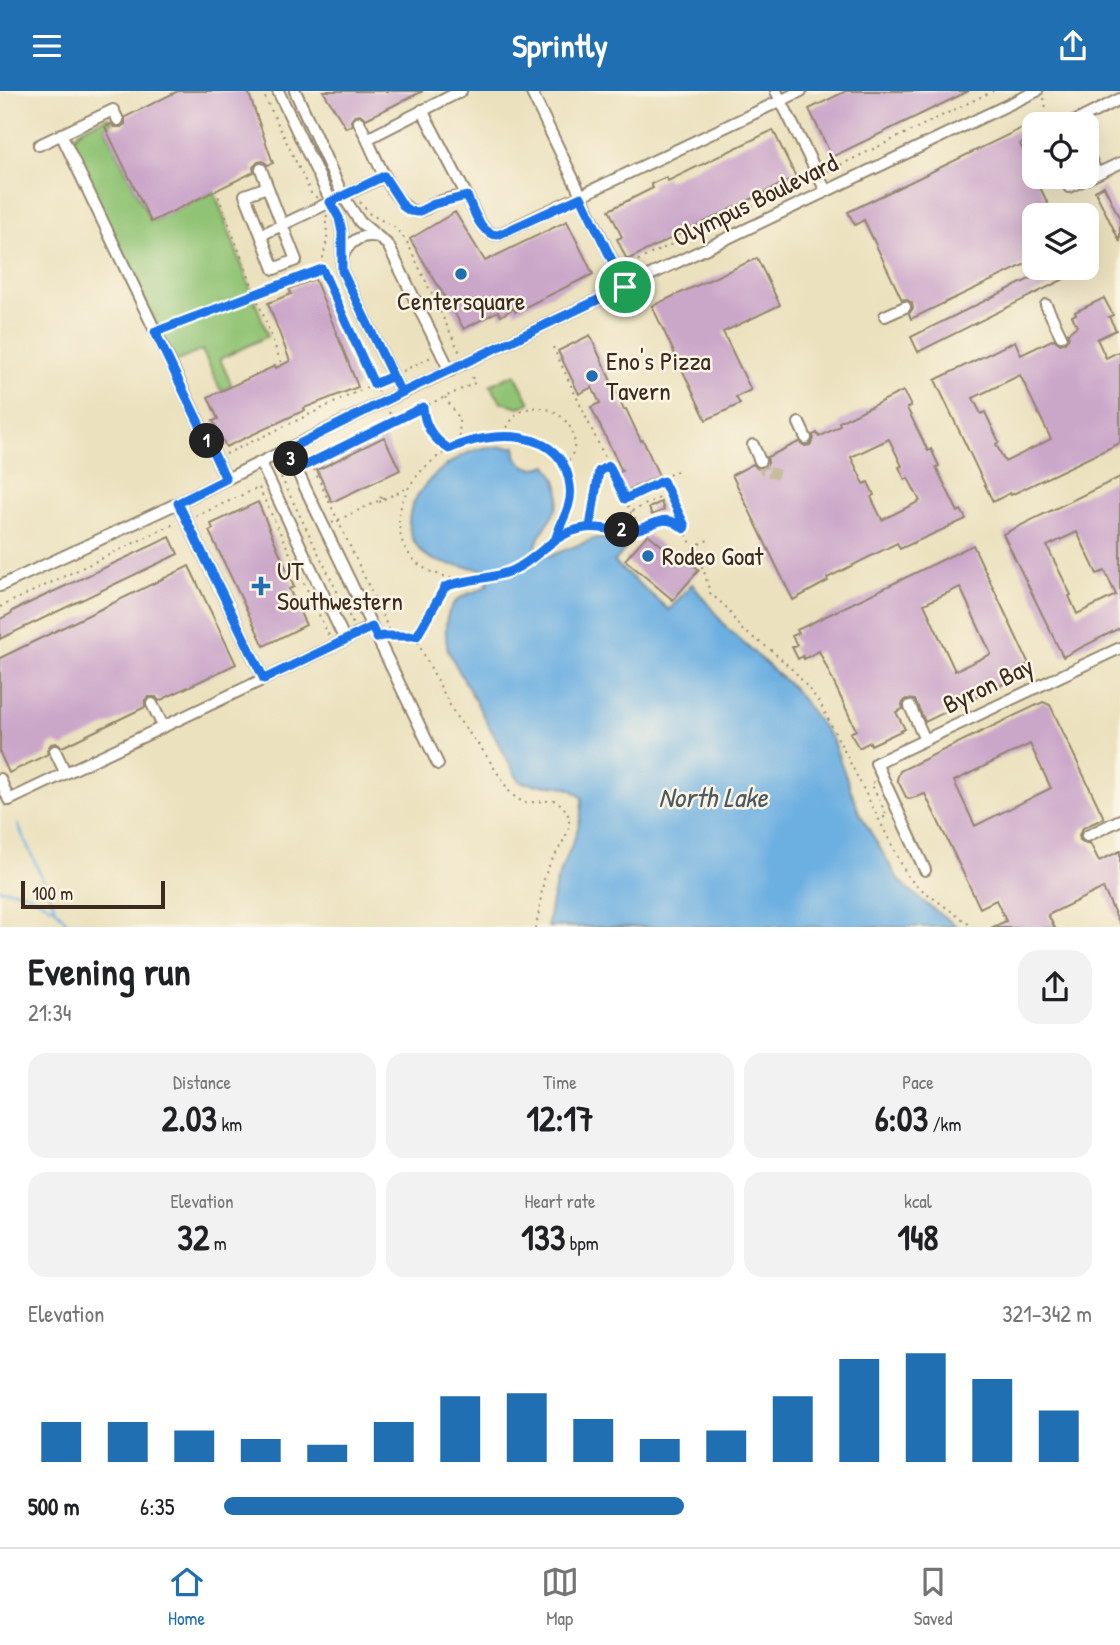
<!DOCTYPE html>
<meta charset="utf-8">
<style>
body{margin:0;font-family:"Patrick Hand",sans-serif;background:#f2f2f2;color:#202124;height:100vh;display:flex;flex-direction:column;font-size:26px;white-space:nowrap}
*{box-sizing:border-box;margin:0}
p{font-size:23px;color:#757577}
.icon{flex:none;width:38px;height:38px;fill:none;stroke:currentColor;stroke-width:2;stroke-linecap:round;stroke-linejoin:round}
.map{position:relative;height:836px;overflow:hidden}
.drawer{display:flex;flex-direction:column;background:#fff;flex:1}
.drawer>*{flex:none}
.buttons{position:absolute;left:1022px;top:21px;display:grid;gap:14px}
.buttons a{display:grid;place-items:center;width:77px;height:77px;border-radius:14px;background:#fff;box-shadow:0 7px 28px #0002;font-size:35px}
.scale{position:absolute;left:21px;bottom:18px;width:144px;box-sizing:border-box;padding-left:7px;border:4px solid #3b2a1e;border-top:0;font-size:19px;line-height:24px;white-space:nowrap;color:#3b2a1e;-webkit-text-stroke:5px #fcf5e5;paint-order:stroke}
.pin{position:absolute;display:grid;place-items:center;width:60px;height:60px;color:#fff;margin:-30px;border:4px solid #fff;border-radius:50%;box-shadow:0 2px 7px #0007}
.km{position:absolute;width:35px;height:35px;margin:-18px;border-radius:50%;background:#222;color:#fff;font-size:19px;line-height:35px;text-align:center}
.round{display:grid;place-items:center;flex:none;width:74px;height:74px;border-radius:21px;background:#f2f2f2}
.overview{display:flex;align-items:center;justify-content:space-between;height:119px;padding:0 28px}
h1{font-size:38px;font-weight:800;line-height:52px}
.metrics{display:grid;grid-template-columns:repeat(3,1fr);gap:10px;height:119px;padding:7px 28px}
.metrics div{display:grid;align-content:center;border-radius:18px;background:#f2f2f2;text-align:center}
.metrics b{font-size:35px;font-weight:800}
.metrics small{font-size:19px;font-weight:400}
.metrics p{font-size:19px}
.chart{height:196px;padding:14px 28px}
.chart p{display:flex;justify-content:space-between}
.chart svg{width:100%;height:126px;margin-top:7px;stroke:#1f6fb2;stroke-width:6}
ul{padding:0 28px;list-style:none;font-size:23px}
li{display:grid;grid-template-columns:112px 84px 1fr;align-items:center;height:52px}
li i{height:18px;border-radius:9px;background:#1f6fb2}
header{display:flex;justify-content:space-between;align-items:center;height:91px;padding:0 28px;background:#1f6fb2;color:#fff;font-size:32px;font-weight:800}
.dock{display:flex;justify-content:space-around;align-items:center;height:98px;border-top:2px solid #e0e0e0;background:#fff;font-size:19px;color:#757577}
.dock a{display:grid;justify-items:center;gap:4px}
.dock .current{color:#1f6fb2}
.map>svg:first-child{display:block}
.green{fill:#90c373;stroke:#667648;stroke-width:2}
.water{fill:#6cafe1;stroke:#546c80;stroke-width:2}
.lines{fill:none;stroke-linecap:round;stroke-linejoin:round}
.stream{stroke:#6cafe1;stroke-width:2.5}
.building{fill:#caa6c9;fill-rule:evenodd}
.minor-tunnel{stroke:#c8bc9e;stroke-width:10;stroke-dasharray:10 5;stroke-linecap:butt}
.minor-casing{stroke:#93866e;stroke-width:14}
.path{stroke:#93866e;stroke-width:2;stroke-dasharray:2 5;stroke-linecap:butt}
.minor{stroke:#fff;stroke-width:10}
.route-casing{stroke:#fff;stroke-width:14}
.route{stroke:#1a73e8;stroke-width:9}
.poi-dot{fill:#1f6fb2;stroke:#fcf5e5;stroke-width:2.5}
.labels{text-anchor:middle;stroke-width:5;stroke-linejoin:round;paint-order:stroke}
.street-label{font-size:26px;fill:#3b2a1e;stroke:#fcf5e5}
.poi-label{font-size:26px;fill:#3b2a1e;stroke:#fcf5e5;text-anchor:start}
.water-label{font-size:28px;font-style:italic;fill:#4c5962;stroke:#fcf5e5}
</style>
<header><svg class="icon" aria-label="menu" viewBox="0 0 24 24"><path d="M4 6h16M4 12h16M4 18h16"/></svg>Sprintly<svg class="icon" aria-label="share" viewBox="0 0 24 24"><path d="M12 15V3M7 8l5-5 5 5M5 13v7h14v-7"/></svg></header>
<div class="map">
<svg width="1120" height="837" viewBox="0 0 1120 837">
<rect width="100%" height="100%" fill="#fcf5e5"/>
<filter id="ink" filterUnits="userSpaceOnUse"><feTurbulence type="fractalNoise" baseFrequency=".0143" numOctaves="2"/><feDisplacementMap in="SourceGraphic" scale="14" xChannelSelector="R" yChannelSelector="G"/><feConvolveMatrix kernelMatrix="1 2 1 2 8 2 1 2 1" color-interpolation-filters="sRGB"/></filter>
<filter id="wash" filterUnits="userSpaceOnUse"><feTurbulence type="fractalNoise" baseFrequency=".00686" numOctaves="4" result="noise"/><feDisplacementMap in="SourceGraphic" scale="28" xChannelSelector="R" yChannelSelector="G"/><feGaussianBlur stdDeviation="1.57" result="paint"/><feColorMatrix in="noise" values="0 0 0 0 0 0 0 0 0 0 0 0 0 0 0 0 0 1.4 0 .05"/><feComposite in="paint" operator="in"/></filter>
<g filter="url(#wash)">
<rect width="100%" height="100%" fill="#ebe1be"/>
<path class="green" d="M108 26 113 31 105 36 151 131 214 100 268 245 220 268 232 295 221 300 202 259 175 271 71 56C72 38 94 33 108 26Z
M515 283 530 312 519 316 501 311 490 294Z"/>
<path class="water" d="M516 356C513 375 533 381 547 374 582 418 529 439 537 461L550 465 596 447 631 451 614 471 669 519 692 493 727 537 794 598 832 648 859 721 898 788 921 809 958 836H548C550 818 553 799 560 782 571 755 582 737 582 707 564 687 541 699 519 690L448 560C444 540 443 515 464 505 474 499 478 502 488 493L486 480C464 472 437 478 420 459 384 418 445 365 483 357 493 355 505 356 516 356Z"/>
<g class="lines">
<path class="stream" d="M18 734 56 818
M0 798 23 801 56 818 71 837"/>
</g>
<g id="blocks">
<path class="building" d="M178 0H248L273 72 268 74 263 70 258 71 253 76 254 81 151 131 105 36 111 33 114 36H121L125 33V26Z
M323 0H423L366 28 360 23 355 24 351 30 352 34 346 37Z
M846 0H969L832 66 809 18Z
M1022 37 1027 49 1020 53 1053 124H1034V169L911 228 909 223 913 217 912 212 906 208 902 209 864 129 855 134 848 121Z
M773 39 796 86 627 169 617 148 622 146 609 119 653 97 651 93 666 86 668 90Z
M1104 95 1120 128V151L1095 100Z
M455 121 485 170 567 130 593 183 515 221 514 217 501 225 498 220 464 238 410 148Z
M757 167 780 214 723 241 751 299 736 306 740 313 706 329 652 215Z
M1052 177H1086L918 261 911 246Z
M315 188 358 296 304 317 305 319 226 356 213 330 218 328 208 306 275 275 276 277 290 270 268 212 291 203 289 198Z
M1104 207 1113 224 1109 226 1116 239 1097 248 1106 267 1120 260V352L1011 404 1010 402 993 411 935 289 1015 250 1021 264 1054 248 1060 253 1065 252 1069 246 1068 242 1077 235 1072 225 1076 223 1075 221ZM1020 284 1051 348 1005 371 996 353 999 351 985 321 981 323 973 307Z
M590 244 624 319 626 318 641 350 643 349 659 385 624 401 616 383 622 380 591 316 600 312 592 296 579 303 558 260Z
M903 300 911 315 907 317 928 360 931 358 939 375 936 376 958 421 961 419 966 428 900 458 897 452 827 487 828 490 793 509 732 384 753 373 758 378 764 377 768 372 767 366 799 351 805 355 810 354 814 348 813 344 817 342 819 346 840 335 839 331ZM889 348 902 375 899 376 905 389 908 387 920 410 882 429 871 406 874 404 868 391 864 393 851 366Z
M384 346 400 379 332 411 317 379Z
M1120 386V537L1063 566 1003 443ZM1077 441 1097 483 1105 480 1116 504 1077 523 1069 505 1071 504 1047 455Z
M258 411 294 496 289 498 306 534 264 555 209 440 213 438 211 433Z
M661 411 664 419 652 424 649 417Z
M648 443 676 467 680 462 699 479 673 509 625 469Z
M170 446 178 463 0 548V528L12 522V520Z
M973 454 1029 573 1017 579 1020 585 925 631 915 609 906 608 902 613 903 618 896 621 905 638 871 654 870 651 859 657 850 642 856 639 819 560 804 568 803 565 798 568 792 556 797 554 792 545 799 542 797 539ZM960 496 991 563 955 580 924 513Z
M189 475 236 573 159 610 156 606H149L145 609V616L62 656 56 652 51 653 47 659 48 663 9 682 0 662V567Z
M1043 611 1050 614 1104 727 1083 737 1079 744 1080 749 1086 753 1090 752 1099 770 1120 760V833L1103 797 1048 824 1055 837H991L1006 830 996 809 980 817 925 703 910 708 906 706 897 688 900 680ZM1030 653 1051 697 975 735 954 690Z"/>
</g>
</g>
<g filter="url(#ink)">
<use href="#blocks" fill-opacity="0" stroke="#93866e" stroke-width="2"/>
<g class="lines">
<path class="minor-tunnel" d="M760 370 764 379 779 384"/>
<defs>
<path id="minor" d="M278 0 339 127 342 141V180L401 302
M295 0 343 105 360 131 388 154 450 280
M461 0 367 48C375 65 399 126 420 120 425 119 429 115 434 113 445 108 456 106 467 105 474 119 480 143 498 144L801 0
M531 0 625 196
M776 0 826 100
M422 19 467 105
M359 31 367 48
M1075 33 1074 31 1120 8
M61 43 226 388
M39 54 113 19 118 29
M1087 61 1097 83
M261 78C272 109 284 139 296 169L274 178 261 144 385 85
M1069 96 1120 72
M261 144 245 104 267 96
M342 167C348 151 361 142 378 146
M1046 214 1061 245
M885 225 905 216
M799 332 806 347
M753 354 760 370
M287 359 438 673
M261 372 345 549 264 588
M0 495 178 412 383 311 1037 0
M345 549 372 535
M152 613 163 635
M910 615 925 649
M55 660 65 681
M0 688 9 709 264 588 178 412
M1087 745 1120 729
M925 779 876 672 1120 557"/>
</defs>
<use href="#minor" class="minor-casing"/>
<path class="path" d="M262 0 312 104 318 107
M1044 7 1046 17
M828 80 993 0
M216 99 282 274
M360 111 370 123 394 136 406 149 460 262
M327 124C324 132 328 139 327 148 325 159 322 167 322 178L378 301
M627 177 628 174 807 89
M166 237 321 179
M553 256 631 422 637 430 646 434
M403 280 433 265
M445 306 459 327 460 352
M423 316C424 335 433 347 448 357
M389 321 393 330 475 292 470 282
M504 343C527 283 603 338 563 376
M226 363 382 289
M311 372 392 545
M306 373 393 330
M677 380 662 387 684 437
M281 386 354 535
M259 397 330 547
M383 406 384 410 379 411V407Z
M626 407 662 390
M384 408 408 397
M632 420 668 403
M196 425 260 396
M332 432 378 410
M591 435 599 380 609 375
M693 456 710 448
M458 490C448 485 434 484 424 477 408 467 399 450 399 432 398 362 515 310 559 370 567 380 571 392 570 405 569 420 562 432 556 445
M0 516 176 432
M386 545H416
M874 691 871 692 887 725 879 728
M535 837C541 819 540 800 546 782 554 758 588 731 555 709L524 712 511 703 484 661 455 624 419 554 417 545 445 496 459 491 499 485 514 479 537 464 556 447 577 438 599 435 636 439 653 431 667 429 680 435 684 438 704 480 710 502 726 516 741 538 771 559 796 582 820 612 908 786 917 795 974 837"/>
<use href="#minor" class="minor"/>
</g>
</g>
<g class="lines" filter="url(#ink)">
<defs>
<path id="route" d="M625 196 401 302 393 285 374 293 322 178 155 241 226 388 178 412 264 588 372 536 377 547 382 545H417L445 496C467 487 491 489 513 479 537 469 550 446 576 439 599 432 616 443 635 439 655 435 664 420 684 438L685 435 663 390 625 408 609 375 599 380 590 436C578 438 567 441 556 447 561 429 573 415 570 395 563 335 490 339 449 358 433 348 424 335 423 316L296 379 287 359 401 302 342 180V141L339 127 330 111 384 85 404 116 410 120 418 121 434 113 467 105C474 120 480 143 498 144L581 106 625 196"/>
</defs>
<use href="#route" class="route-casing"/>
<use href="#route" class="route"/>
</g>
<g class="poi-dot">
<circle cx="461" cy="183" r="7"/>
<circle cx="592" cy="285" r="7"/>
<circle cx="648" cy="465" r="7"/>
<path d="M257.5 484.5h7v7h7v7h-7v7h-7v-7h-7v-7h7z"/>
</g>
<g class="labels">
<g class="street-label">
<text transform="translate(755 109) rotate(-26)" y="9">Olympus Boulevard</text>
<text transform="translate(988 594) rotate(-26)" y="9">Byron Bay</text>
</g>
<g class="poi-label">
<text x="461" y="219" text-anchor="middle">Centersquare</text>
<text x="606" y="279">Eno's Pizza<tspan x="606" dy="30">Tavern</tspan></text>
<text x="662" y="474">Rodeo Goat</text>
<text x="277" y="489">UT<tspan x="277" dy="30">Southwestern</tspan></text>
</g>
<g class="water-label">
<text x="713" y="716">North Lake</text>
</g>
</g>
</svg>
<div class="buttons">
<a><svg class="icon" aria-label="locate" viewBox="0 0 24 24"><circle cx="12" cy="12" r="6"/><path d="M12 2v4M12 18v4M2 12h4M18 12h4"/></svg></a>
<a><svg class="icon" aria-label="layers" viewBox="0 0 24 24"><path d="M12 4l9 5-9 5-9-5zM3 14l9 5 9-5"/></svg></a>
</div>
<div class="scale">100 m</div>
<div class="pin" style="left:625px;top:196px;background:#1e9e55"><svg class="icon" aria-label="arrive" viewBox="0 0 24 24"><path d="M6 21V4h12l-3 4 3 4H6"/></svg></div>
<b class="km" style="left:207px;top:350px">1</b>
<b class="km" style="left:622px;top:439px">2</b>
<b class="km" style="left:291px;top:368px">3</b>
</div>
<section class="drawer">
<div class="overview"><div><h1>Evening run</h1><p>21:34</p></div><a class="round"><svg class="icon" aria-label="share" viewBox="0 0 24 24"><path d="M12 15V3M7 8l5-5 5 5M5 13v7h14v-7"/></svg></a></div>
<div class="metrics">
<div><p>Distance</p><b>2.03<small> km</small></b></div>
<div><p>Time</p><b>12:17</b></div>
<div><p>Pace</p><b>6:03<small> /km</small></b></div>
</div>
<div class="metrics">
<div><p>Elevation</p><b>32<small> m</small></b></div>
<div><p>Heart rate</p><b>133<small> bpm</small></b></div>
<div><p>kcal</p><b>148</b></div>
</div>
<div class="chart"><p><span>Elevation</span>321–342 m</p>
<svg viewBox="0 0 160 44" preserveAspectRatio="none"><path d="M5 44V30M15 44V30M25 44V33M35 44V36M45 44V38M55 44V30M65 44V21M75 44V20M85 44V29M95 44V36M105 44V33M115 44V21M125 44V8M135 44V6M145 44V15M155 44V26"/></svg>
</div>
<ul>
<li><b>500 m</b>6:35<i style="width:53%"></i></li>
</ul>
</section>
<nav class="dock">
<a class="current"><svg class="icon" aria-label="home" viewBox="0 0 24 24"><path d="M3 11l9-7 9 7M6 9v11h12V9"/></svg>Home</a>
<a><svg class="icon" aria-label="map" viewBox="0 0 24 24"><path d="M3 6l6-2 6 2 6-2v14l-6 2-6-2-6 2zM9 4v14M15 6v14"/></svg>Map</a>
<a><svg class="icon" aria-label="saved" viewBox="0 0 24 24"><path d="M7 4h10v16l-5-4-5 4z"/></svg>Saved</a>
</nav>
